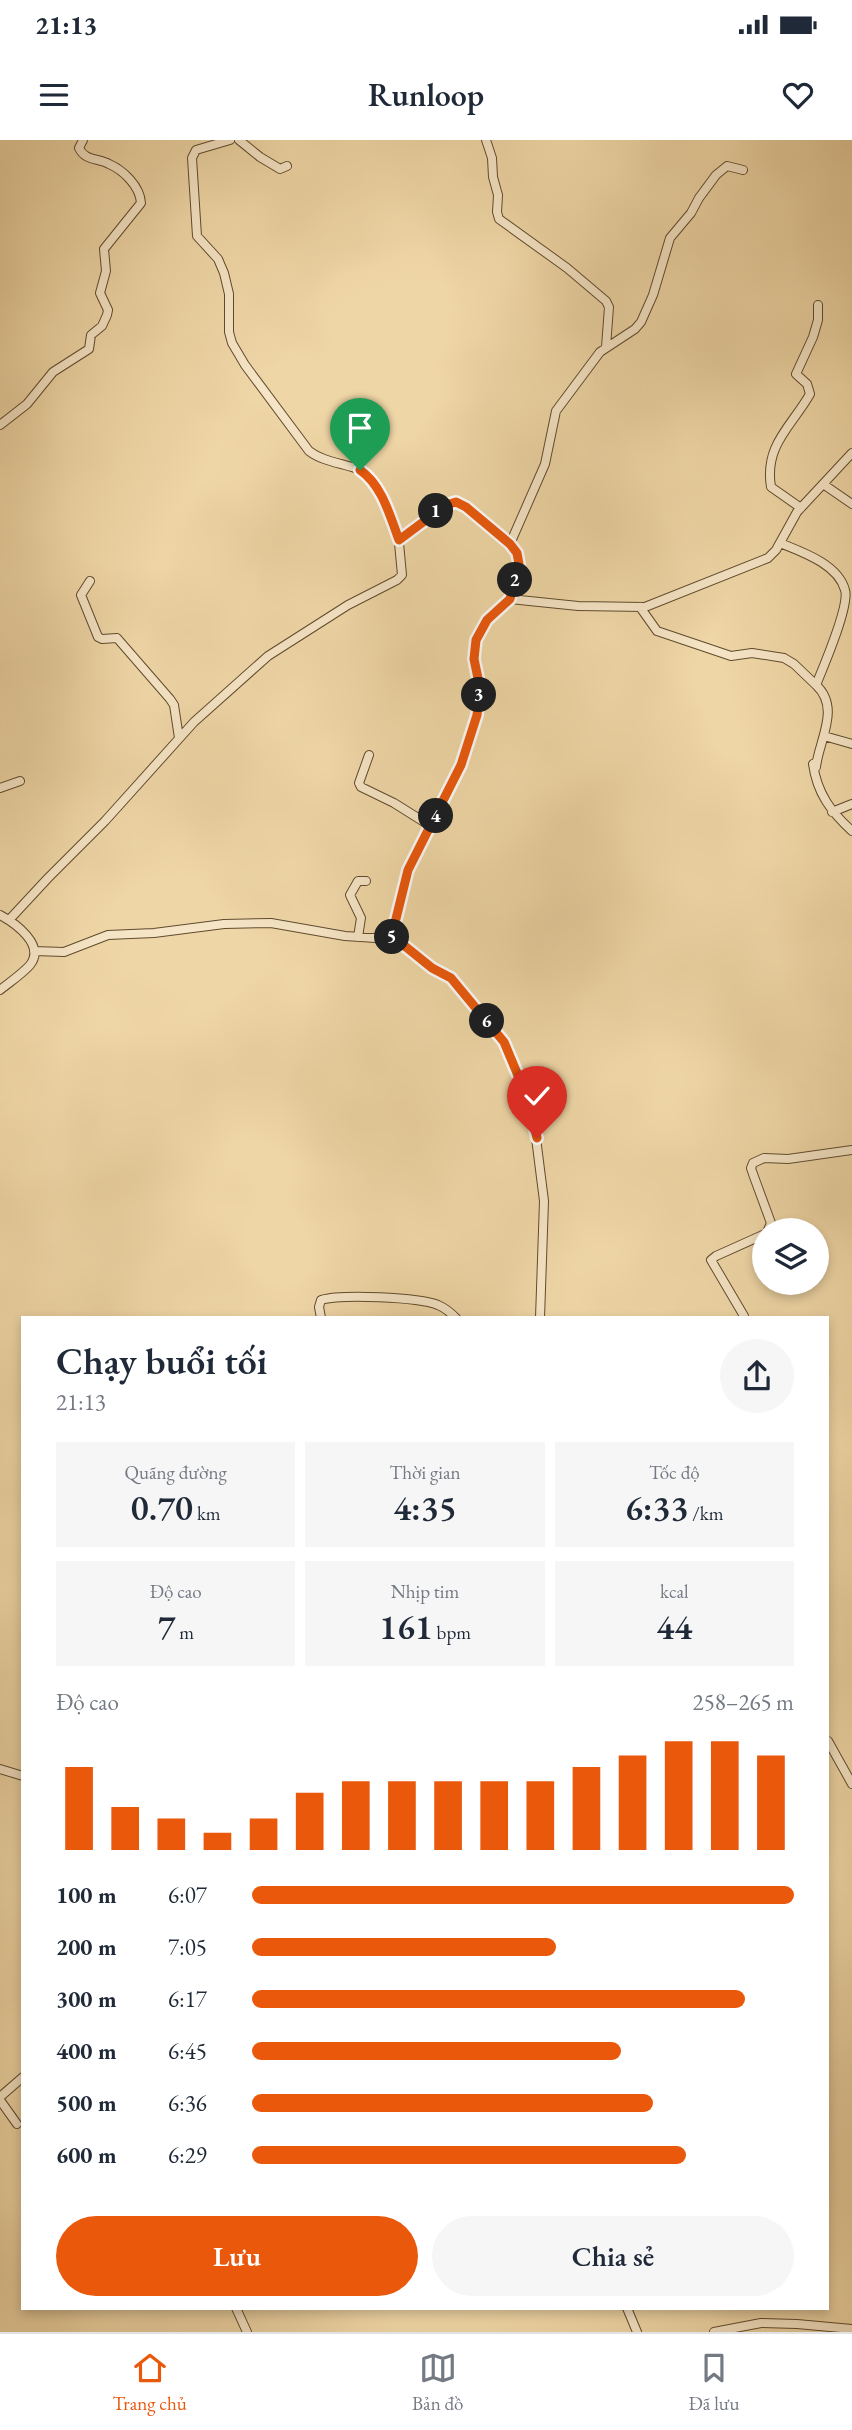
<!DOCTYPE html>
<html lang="vi">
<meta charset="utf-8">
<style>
body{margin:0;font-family:"EB Garamond",serif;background:#f6f6f7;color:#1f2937;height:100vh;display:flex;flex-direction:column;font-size:26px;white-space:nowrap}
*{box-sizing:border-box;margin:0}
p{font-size:23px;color:#747a83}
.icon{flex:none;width:38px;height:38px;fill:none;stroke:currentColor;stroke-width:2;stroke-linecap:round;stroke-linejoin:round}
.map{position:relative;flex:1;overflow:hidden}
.panel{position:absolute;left:21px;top:1176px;width:808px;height:994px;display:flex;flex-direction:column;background:#fff;border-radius:0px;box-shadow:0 4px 10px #0003}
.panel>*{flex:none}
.tools{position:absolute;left:752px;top:1078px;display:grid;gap:14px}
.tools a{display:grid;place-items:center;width:77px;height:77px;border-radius:50%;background:#fff;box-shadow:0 4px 10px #0003;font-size:35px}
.pin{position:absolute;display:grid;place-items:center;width:60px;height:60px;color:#fff;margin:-72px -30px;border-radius:50% 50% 50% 0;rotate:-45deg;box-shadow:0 0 7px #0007}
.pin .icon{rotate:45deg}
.km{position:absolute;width:35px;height:35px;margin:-18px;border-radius:50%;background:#222;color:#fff;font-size:19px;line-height:35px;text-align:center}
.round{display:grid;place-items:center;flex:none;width:74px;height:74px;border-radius:37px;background:#f6f6f7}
.head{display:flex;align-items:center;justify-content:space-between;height:119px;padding:0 35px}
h1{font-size:38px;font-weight:600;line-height:52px}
.stats{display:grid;grid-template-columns:repeat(3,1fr);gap:10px;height:119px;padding:7px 35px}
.stats div{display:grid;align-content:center;border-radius:0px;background:#f6f6f7;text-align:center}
.stats b{font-size:35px;font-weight:600}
.stats small{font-size:19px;font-weight:400}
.stats p{font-size:19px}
.chart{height:196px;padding:14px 35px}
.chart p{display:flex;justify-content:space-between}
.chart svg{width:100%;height:126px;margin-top:7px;stroke:#ea580c;stroke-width:6}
.button{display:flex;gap:14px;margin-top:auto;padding:14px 35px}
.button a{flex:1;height:80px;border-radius:42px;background:#ea580c;color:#fff;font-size:28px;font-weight:600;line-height:80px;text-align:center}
.button a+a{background:#f6f6f7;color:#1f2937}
ul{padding:0 35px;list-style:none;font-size:23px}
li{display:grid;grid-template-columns:112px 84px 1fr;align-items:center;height:52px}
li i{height:18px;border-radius:9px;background:#ea580c}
.status{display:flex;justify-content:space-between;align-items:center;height:49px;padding:0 35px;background:#fff;direction:ltr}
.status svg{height:19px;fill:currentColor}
header{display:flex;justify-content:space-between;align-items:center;height:91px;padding:0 35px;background:#fff;font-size:32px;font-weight:600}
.tab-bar{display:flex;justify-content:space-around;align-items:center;height:98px;border-top:2px solid #e0e1e3;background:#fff;font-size:19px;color:#747a83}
.tab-bar a{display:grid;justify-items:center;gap:4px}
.tab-bar .selected{color:#ea580c}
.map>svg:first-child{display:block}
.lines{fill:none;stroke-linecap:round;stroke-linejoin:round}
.street-casing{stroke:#604b2e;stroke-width:10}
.street{stroke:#f5e4c5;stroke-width:8}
.route-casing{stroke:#fff;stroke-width:14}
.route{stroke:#ea580c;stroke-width:9}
</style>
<div class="status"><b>21:13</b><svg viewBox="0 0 49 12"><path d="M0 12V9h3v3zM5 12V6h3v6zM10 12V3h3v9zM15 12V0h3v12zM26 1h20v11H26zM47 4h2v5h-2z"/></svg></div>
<header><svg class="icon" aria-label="menu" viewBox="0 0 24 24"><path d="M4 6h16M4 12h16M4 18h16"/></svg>Runloop<svg class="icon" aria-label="heart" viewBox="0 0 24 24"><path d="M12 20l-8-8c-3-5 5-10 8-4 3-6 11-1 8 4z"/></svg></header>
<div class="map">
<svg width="852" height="2192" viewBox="0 0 852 2192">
<rect width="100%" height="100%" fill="#efd6a6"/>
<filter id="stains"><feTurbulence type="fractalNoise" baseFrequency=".00286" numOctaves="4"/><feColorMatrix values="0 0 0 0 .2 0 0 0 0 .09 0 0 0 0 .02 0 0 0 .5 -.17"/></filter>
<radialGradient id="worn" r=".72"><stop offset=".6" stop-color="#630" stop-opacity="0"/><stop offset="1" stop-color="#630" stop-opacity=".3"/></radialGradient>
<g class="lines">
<defs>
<path id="street" d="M230 0 196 10 192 18 197 96 218 119 224 133 229 154V192L232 203 245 225 309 311C322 321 340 323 355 328 382 337 391 377 399 400
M239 0 260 17 280 29 287 26
M486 0 492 18 493 37 498 55 497 72 499 79 567 128 606 161 609 167 606 207
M0 285 27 264 53 232 89 209 91 195 102 186 107 175 108 170 100 153 106 131 104 109 141 63C140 46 123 30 109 24 98 18 85 21 79 8L83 0
M823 344 852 364
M801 368 771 347C764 305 792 286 810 254L807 244 796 234 813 197 818 180V165
M780 403C802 412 838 424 845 450 850 465 823 528 816 545 841 568 819 600 816 627L813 624C817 653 831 672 852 691
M510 404 545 324 556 271 600 212 635 189 641 182 653 155 670 98 691 73 699 58 716 35 727 26 743 30
M90 441 81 455 98 497 102 499 117 498 170 559 174 565 179 598
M640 467 657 491 731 516 752 513 784 518 794 524 816 545
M824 596 852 604
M369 615 359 643 361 647 394 663 429 685
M0 648 20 641
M832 672 852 664
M0 775C15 783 46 805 30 825 22 834 10 842 0 850
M9 780 48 738 105 681 194 582 268 516 348 465 397 440 402 435 399 403 401 398C412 389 442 361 456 363 467 364 515 405 518 416 522 429 513 447 510 459
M358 797 361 778 350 755 358 741H366
M391 799 408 730 461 625 477 575 480 548 474 518 476 500 487 480 510 459 578 466 645 467 768 418 776 410 797 372 852 313
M34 811 64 812 108 795 154 793 224 784 271 783 345 796 391 799 406 807 432 828 451 838 504 902 527 957 536 998 544 1061 540 1178
M768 1090 771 1083 753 1034 751 1028 753 1023 764 1018 788 1019 852 1010
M744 1176 711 1120 716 1116 765 1094
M321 1178 319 1167 321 1160C341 1154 418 1157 438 1165 445 1168 450 1172 456 1178
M828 1601 852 1644
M0 1629 23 1636
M0 1957 23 1937
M0 1960 17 1984
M236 2168 247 2192
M627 2168 637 2192
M714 2192 761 2183 797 2184 852 2189"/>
</defs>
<use href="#street" class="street-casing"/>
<use href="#street" class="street"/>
</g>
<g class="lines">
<defs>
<path id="route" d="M360 330C382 345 390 376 399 400L446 365 456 362 466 367 510 404 517 413 519 424 510 459 487 480 476 500 474 519 480 548 477 575 461 625 408 730 391 799 406 807 432 828 451 838 504 902 527 957 537 998"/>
</defs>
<use href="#route" class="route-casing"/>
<use href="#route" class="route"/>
</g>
<rect width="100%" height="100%" filter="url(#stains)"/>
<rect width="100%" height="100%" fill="url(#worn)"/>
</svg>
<div class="tools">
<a><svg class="icon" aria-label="layers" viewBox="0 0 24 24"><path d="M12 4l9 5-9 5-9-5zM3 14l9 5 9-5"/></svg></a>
</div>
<div class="pin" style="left:360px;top:330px;background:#1e9e55"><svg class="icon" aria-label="arrive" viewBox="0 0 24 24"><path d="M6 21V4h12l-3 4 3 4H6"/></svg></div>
<div class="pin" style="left:537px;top:998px;background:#d93025"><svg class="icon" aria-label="check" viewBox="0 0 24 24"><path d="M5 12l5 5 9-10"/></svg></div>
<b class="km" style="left:436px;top:371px">1</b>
<b class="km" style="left:515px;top:440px">2</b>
<b class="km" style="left:479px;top:555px">3</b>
<b class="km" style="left:436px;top:676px">4</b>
<b class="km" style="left:392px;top:797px">5</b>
<b class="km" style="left:487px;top:881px">6</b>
<section class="panel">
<div class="head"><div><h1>Chạy buổi tối</h1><p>21:13</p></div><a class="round"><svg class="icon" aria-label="share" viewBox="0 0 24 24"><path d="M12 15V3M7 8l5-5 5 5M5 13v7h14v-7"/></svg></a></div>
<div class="stats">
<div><p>Quãng đường</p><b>0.70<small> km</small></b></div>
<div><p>Thời gian</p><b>4:35</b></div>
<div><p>Tốc độ</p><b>6:33<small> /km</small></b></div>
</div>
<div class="stats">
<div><p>Độ cao</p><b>7<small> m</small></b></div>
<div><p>Nhịp tim</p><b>161<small> bpm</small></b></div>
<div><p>kcal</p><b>44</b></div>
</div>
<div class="chart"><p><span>Độ cao</span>258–265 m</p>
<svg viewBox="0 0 160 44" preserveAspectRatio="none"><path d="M5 44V15M15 44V29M25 44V33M35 44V38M45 44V33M55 44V24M65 44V20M75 44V20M85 44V20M95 44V20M105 44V20M115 44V15M125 44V11M135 44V6M145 44V6M155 44V11"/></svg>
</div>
<ul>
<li><b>100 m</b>6:07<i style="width:100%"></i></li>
<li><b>200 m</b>7:05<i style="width:56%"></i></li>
<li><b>300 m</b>6:17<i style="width:91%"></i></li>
<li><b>400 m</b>6:45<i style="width:68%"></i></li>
<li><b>500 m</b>6:36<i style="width:74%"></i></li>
<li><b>600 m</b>6:29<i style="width:80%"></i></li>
</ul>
<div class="button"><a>Lưu</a><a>Chia sẻ</a></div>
</section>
</div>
<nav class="tab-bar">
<a class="selected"><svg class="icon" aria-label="home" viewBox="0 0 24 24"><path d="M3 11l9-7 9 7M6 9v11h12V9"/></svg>Trang chủ</a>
<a><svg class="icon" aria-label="map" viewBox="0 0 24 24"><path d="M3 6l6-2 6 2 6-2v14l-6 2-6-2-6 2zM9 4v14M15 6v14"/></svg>Bản đồ</a>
<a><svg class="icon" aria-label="saved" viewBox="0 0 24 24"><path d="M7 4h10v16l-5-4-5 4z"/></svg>Đã lưu</a>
</nav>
